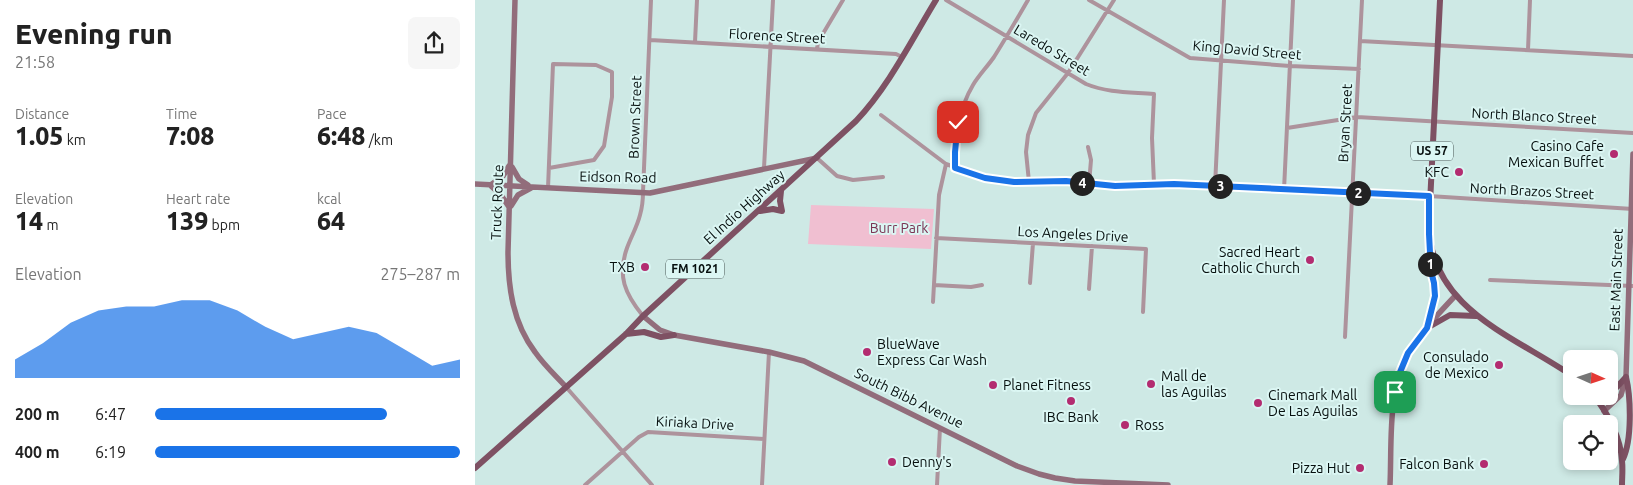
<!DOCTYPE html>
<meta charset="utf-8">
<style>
body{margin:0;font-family:Ubuntu,sans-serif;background:#f6f6f6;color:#222;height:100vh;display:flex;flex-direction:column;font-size:19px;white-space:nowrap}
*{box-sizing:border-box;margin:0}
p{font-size:16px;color:#767676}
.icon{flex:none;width:28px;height:28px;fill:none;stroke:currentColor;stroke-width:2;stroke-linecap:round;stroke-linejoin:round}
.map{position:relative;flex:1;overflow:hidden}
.drawer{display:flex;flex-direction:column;background:#fff;width:475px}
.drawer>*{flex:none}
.needle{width:32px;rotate:93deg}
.fabs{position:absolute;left:1088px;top:350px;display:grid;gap:10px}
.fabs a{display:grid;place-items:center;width:55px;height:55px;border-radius:8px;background:#fff;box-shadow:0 2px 8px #0003;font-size:25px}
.pin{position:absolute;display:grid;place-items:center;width:42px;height:42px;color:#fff;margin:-21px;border-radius:10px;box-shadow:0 2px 8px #0006}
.km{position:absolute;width:25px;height:25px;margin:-12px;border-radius:50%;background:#222;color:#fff;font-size:14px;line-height:25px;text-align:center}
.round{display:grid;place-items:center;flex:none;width:52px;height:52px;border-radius:8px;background:#f6f6f6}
.overview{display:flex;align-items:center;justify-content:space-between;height:85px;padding:0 15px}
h1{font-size:28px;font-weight:800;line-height:38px}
.figures{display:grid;grid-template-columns:repeat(3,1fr);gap:8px;height:85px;padding:5px 15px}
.figures div{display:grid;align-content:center}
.figures b{font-size:25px;font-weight:800}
.figures small{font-size:14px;font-weight:400}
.figures p{font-size:14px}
.chart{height:140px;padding:10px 15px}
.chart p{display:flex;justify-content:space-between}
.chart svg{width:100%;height:90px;margin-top:5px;fill:#1a73e8;opacity:.7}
ul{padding:0 15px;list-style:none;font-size:16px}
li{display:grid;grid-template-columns:80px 60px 1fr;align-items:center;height:38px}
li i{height:12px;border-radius:6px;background:#1a73e8}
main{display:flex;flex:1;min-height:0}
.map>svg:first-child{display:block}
.green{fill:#f0bfd1}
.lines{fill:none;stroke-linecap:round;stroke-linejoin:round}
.street{stroke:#ad939c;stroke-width:4}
.secondary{stroke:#926d7b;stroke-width:5.5}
.primary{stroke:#7e5163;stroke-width:6}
.route-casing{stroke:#fff;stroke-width:10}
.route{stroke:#1a73e8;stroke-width:6}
.poi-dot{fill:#b32c70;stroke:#dbf6f3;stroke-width:2}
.labels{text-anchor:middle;stroke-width:4;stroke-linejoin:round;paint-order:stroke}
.shield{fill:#dbf6f3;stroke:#465453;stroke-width:1}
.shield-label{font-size:12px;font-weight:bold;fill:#060f0e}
.street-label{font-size:14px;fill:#060f0e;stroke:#dbf6f3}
.poi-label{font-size:14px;fill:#060f0e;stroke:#dbf6f3;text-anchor:end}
.park-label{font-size:14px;fill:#793252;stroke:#dbf6f3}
</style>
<main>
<section class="drawer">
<div class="overview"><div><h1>Evening run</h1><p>21:58</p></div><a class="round"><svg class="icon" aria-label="share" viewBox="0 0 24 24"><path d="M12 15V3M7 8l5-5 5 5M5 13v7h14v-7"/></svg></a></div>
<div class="figures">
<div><p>Distance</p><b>1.05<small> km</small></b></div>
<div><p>Time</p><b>7:08</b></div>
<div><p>Pace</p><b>6:48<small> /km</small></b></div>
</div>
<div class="figures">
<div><p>Elevation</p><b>14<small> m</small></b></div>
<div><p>Heart rate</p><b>139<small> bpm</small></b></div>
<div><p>kcal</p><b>64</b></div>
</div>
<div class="chart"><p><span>Elevation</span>275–287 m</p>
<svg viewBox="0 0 160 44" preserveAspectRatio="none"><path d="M0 44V35L10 27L20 17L30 11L40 9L50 9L60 6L70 6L80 11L90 19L100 25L110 22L120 19L130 22L140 30L150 38L160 35V44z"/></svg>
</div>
<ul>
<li><b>200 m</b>6:47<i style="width:76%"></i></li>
<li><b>400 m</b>6:19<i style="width:100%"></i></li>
</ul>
</section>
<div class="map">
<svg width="1158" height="485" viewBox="0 0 1158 485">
<rect width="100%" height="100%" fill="#cee9e5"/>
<path class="green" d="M336 205 459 209 456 249 333 244Z"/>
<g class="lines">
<path class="street" d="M471 0 611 84C633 93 656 92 679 94L677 138 679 184
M614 0 715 58 815 66 884 69
M175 40 421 54 427 57
M885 41 1158 56
M220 42 222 0
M342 49 343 42 368 0
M1053 50 1055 0
M406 115 471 164 510 178 526 181H591L640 186 699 184 954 196 1158 209
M812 128 882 117 1158 133
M613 147 616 160 614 184
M342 158 362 176 378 180 408 177
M289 168 298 0
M480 168C480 139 483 110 498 85 504 75 512 67 519 57 531 38 542 19 553 0
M554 182 551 152 553 135 561 113 593 73 639 0
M740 186 749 0
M73 188 78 64 121 65 137 72V97L129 146 119 160 74 168
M809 190 818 0
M461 238 671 249 668 312
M1015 280 1158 286
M555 283 558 243
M459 285 496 287 507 285
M614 289 617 246
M458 302 464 195 471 164
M168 316C150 294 142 276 152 248 156 237 162 227 165 215 167 208 168 200 168 192L176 0
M870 337 887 0
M91 387 177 485
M110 485 164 437 173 432 289 439
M287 485 294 352
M462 485 465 428"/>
<path class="secondary" d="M40 0 33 252C33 288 38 323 60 352 69 365 81 376 91 387
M37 167 44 179 53 185
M0 184 175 193 342 158
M17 184 28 176 34 166
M16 186 26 195 34 207
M36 206 43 195 56 188
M168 316 185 330 199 335 294 352 329 361 542 466 564 474 580 478 600 481 693 485
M1129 411 1146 395 1151 377 1158 154
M915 485C917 443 912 390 934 353 946 332 963 314 980 296"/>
<path class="primary" d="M965 0 954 224C954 308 1039 336 1096 375
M285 211 298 209 307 211 305 201 306 191
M952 328 960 296 955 251
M952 328 975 315 1001 316
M151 334 169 332 186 337 199 335
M1134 392 1142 387 1151 377
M1119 396C1133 413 1146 439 1147 461 1148 469 1147 477 1147 485
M1148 459C1157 440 1156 398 1151 377
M0 468 151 334 168 316 381 121C414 86 436 41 461 0"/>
</g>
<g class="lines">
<defs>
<path id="route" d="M483 122 480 152V168L510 178 539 182 591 181 640 186 699 184 954 196V234L956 271 959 283 960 296 952 328 933 353 923 377 920 392"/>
</defs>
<use href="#route" class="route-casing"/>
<use href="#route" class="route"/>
</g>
<g class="poi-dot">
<circle cx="1139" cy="154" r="5"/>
<circle cx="984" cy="172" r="5"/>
<circle cx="835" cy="260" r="5"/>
<circle cx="170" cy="267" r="5"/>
<circle cx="392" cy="352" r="5"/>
<circle cx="1024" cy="365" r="5"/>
<circle cx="676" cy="384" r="5"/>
<circle cx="518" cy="385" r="5"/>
<circle cx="596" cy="401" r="5"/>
<circle cx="783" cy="403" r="5"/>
<circle cx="650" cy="425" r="5"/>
<circle cx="417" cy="462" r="5"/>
<circle cx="1009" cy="464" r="5"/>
<circle cx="885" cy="468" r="5"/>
</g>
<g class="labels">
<g class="shield">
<rect x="936" y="141.5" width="42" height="19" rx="4"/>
<rect x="191" y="259.5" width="58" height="19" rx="4"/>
</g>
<g class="shield-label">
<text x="957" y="155">US 57</text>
<text x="220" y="273">FM 1021</text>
</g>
<g class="street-label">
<text transform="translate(302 36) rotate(3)" y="5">Florence Street</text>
<text transform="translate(577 50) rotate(31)" y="5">Laredo Street</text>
<text transform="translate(772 50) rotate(5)" y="5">King David Street</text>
<text transform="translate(1059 116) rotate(3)" y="5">North Blanco Street</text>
<text transform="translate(160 117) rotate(-88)" y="5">Brown Street</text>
<text transform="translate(870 123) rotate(-87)" y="5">Bryan Street</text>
<text transform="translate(143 177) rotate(1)" y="5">Eidson Road</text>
<text transform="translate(1057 191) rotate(3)" y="5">North Brazos Street</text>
<text transform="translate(22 202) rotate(-88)" y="5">Truck Route</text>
<text transform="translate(269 207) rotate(-42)" y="5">El Indio Highway</text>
<text transform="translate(598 234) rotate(3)" y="5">Los Angeles Drive</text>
<text transform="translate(1141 280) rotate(-88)" y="5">East Main Street</text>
<text transform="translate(434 398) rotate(26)" y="5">South Bibb Avenue</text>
<text transform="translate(220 423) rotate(3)" y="5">Kiriaka Drive</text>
</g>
<g class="poi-label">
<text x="1129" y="151">Casino Cafe<tspan x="1129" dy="16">Mexican Buffet</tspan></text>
<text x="974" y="177">KFC</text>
<text x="825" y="257">Sacred Heart<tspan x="825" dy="16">Catholic Church</tspan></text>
<text x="160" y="272">TXB</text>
<text x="402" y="349" text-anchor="start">BlueWave<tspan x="402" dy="16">Express Car Wash</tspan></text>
<text x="1014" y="362">Consulado<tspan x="1014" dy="16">de Mexico</tspan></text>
<text x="686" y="381" text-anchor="start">Mall de<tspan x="686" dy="16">las Aguilas</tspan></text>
<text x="528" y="390" text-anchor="start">Planet Fitness</text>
<text x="793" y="400" text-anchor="start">Cinemark Mall<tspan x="793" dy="16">De Las Aguilas</tspan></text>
<text x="596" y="422" text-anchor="middle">IBC Bank</text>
<text x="660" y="430" text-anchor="start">Ross</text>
<text x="427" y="467" text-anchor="start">Denny's</text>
<text x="999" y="469">Falcon Bank</text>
<text x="875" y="473">Pizza Hut</text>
</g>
<g class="park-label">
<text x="424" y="233">Burr Park</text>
</g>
</g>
</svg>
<div class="fabs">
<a><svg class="needle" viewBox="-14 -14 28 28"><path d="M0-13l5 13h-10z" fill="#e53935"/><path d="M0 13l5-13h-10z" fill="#767676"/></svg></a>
<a><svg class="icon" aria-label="locate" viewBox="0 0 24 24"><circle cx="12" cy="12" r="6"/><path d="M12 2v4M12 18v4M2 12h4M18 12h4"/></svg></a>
</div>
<div class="pin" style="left:920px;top:392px;background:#1e9e55"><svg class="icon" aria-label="arrive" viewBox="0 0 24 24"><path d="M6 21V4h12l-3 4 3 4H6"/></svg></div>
<div class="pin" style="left:483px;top:122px;background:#d93025"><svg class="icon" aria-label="check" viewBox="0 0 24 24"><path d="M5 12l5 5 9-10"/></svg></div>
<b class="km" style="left:955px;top:264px">1</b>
<b class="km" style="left:883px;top:193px">2</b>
<b class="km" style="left:745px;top:186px">3</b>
<b class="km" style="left:607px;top:183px">4</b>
</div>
</main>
